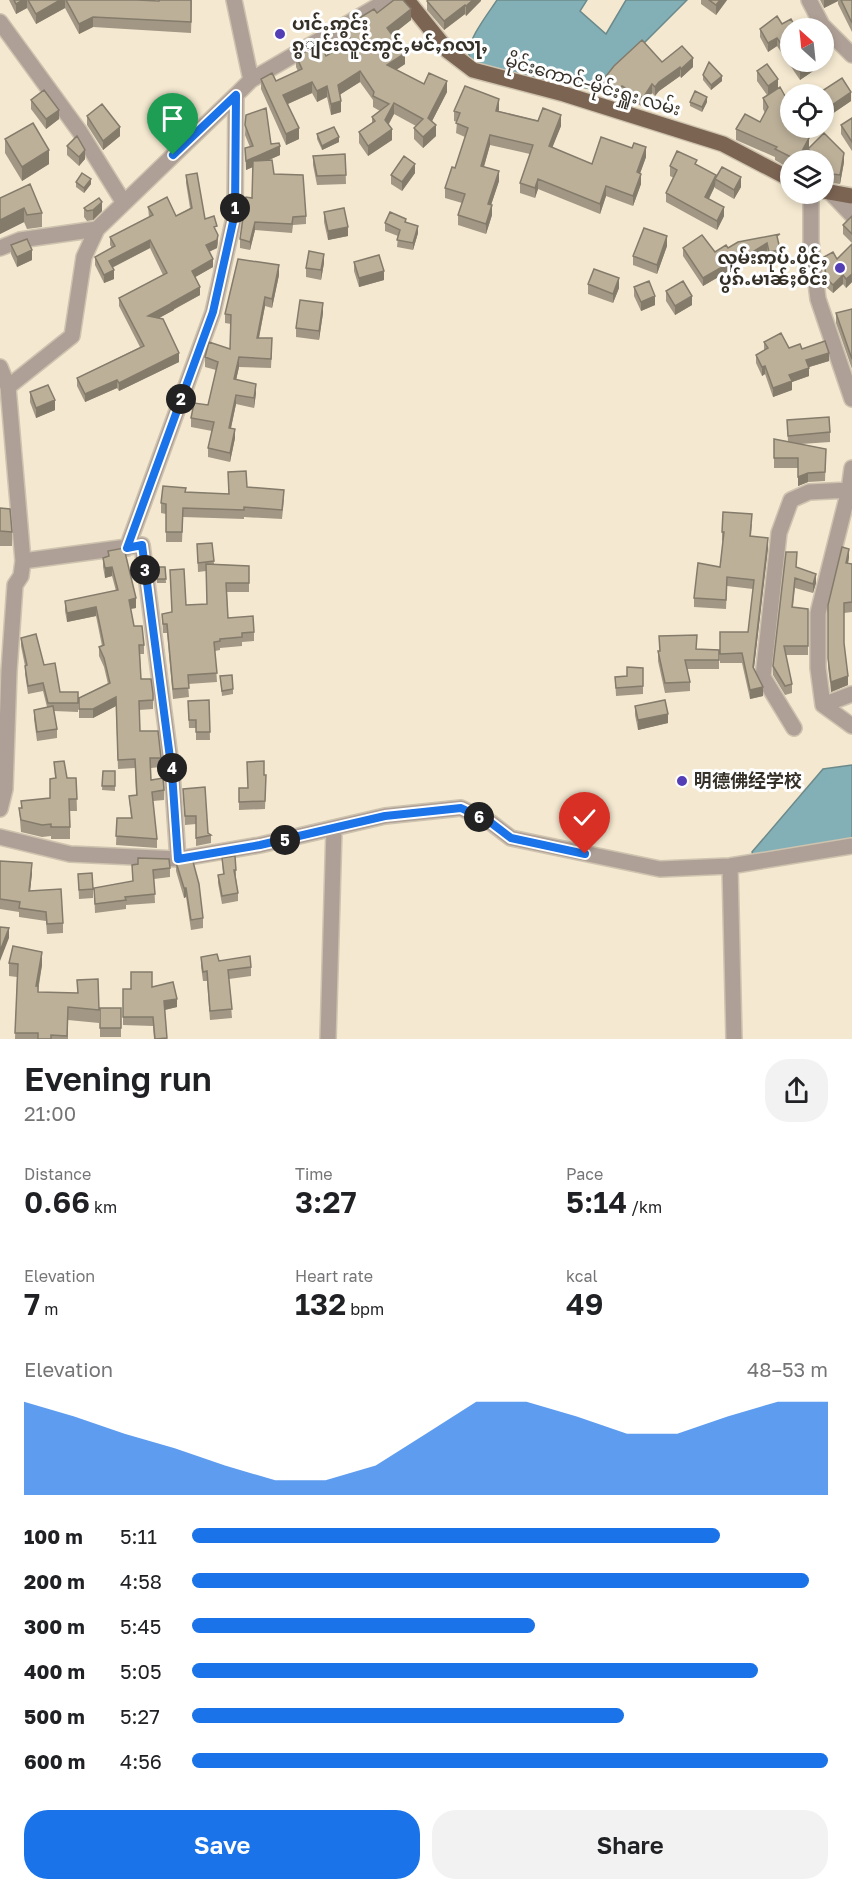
<!DOCTYPE html>
<meta charset="utf-8">
<style>
body{margin:0;font-family:"Golos Text","Noto Sans SC","Noto Sans Myanmar",sans-serif;background:#f2f2f2;color:#202124;height:100vh;display:flex;flex-direction:column;font-size:22px;white-space:nowrap}
*{box-sizing:border-box;margin:0}
p{font-size:20px;color:#757577}
.icon{flex:none;width:33px;height:33px;fill:none;stroke:currentColor;stroke-width:2;stroke-linecap:round;stroke-linejoin:round}
.map{position:relative;height:1039px;overflow:hidden}
.sheet{display:flex;flex-direction:column;background:#fff;flex:1}
.sheet>*{flex:none}
.needle{width:39px;rotate:333deg}
.buttons{position:absolute;left:780px;top:18px;display:grid;gap:12px}
.buttons a{display:grid;place-items:center;width:54px;height:54px;border-radius:50%;background:#fff;box-shadow:0 3px 9px #0003;font-size:30px}
.pin{position:absolute;display:grid;place-items:center;width:51px;height:51px;color:#fff;margin:-62px -26px;border-radius:50% 50% 50% 0;rotate:-45deg;box-shadow:0 0 6px #0007}
.pin .icon{rotate:45deg}
.km{position:absolute;width:30px;height:30px;margin:-15px;border-radius:50%;background:#222;color:#fff;font-size:16px;line-height:30px;text-align:center}
.round{display:grid;place-items:center;flex:none;width:63px;height:63px;border-radius:24px;background:#f2f2f2}
.overview{display:flex;align-items:center;justify-content:space-between;height:102px;padding:0 24px}
h1{font-size:33px;font-weight:600;line-height:45px}
.metrics{display:grid;grid-template-columns:repeat(3,1fr);gap:9px;height:102px;padding:6px 24px}
.metrics div{display:grid;align-content:center}
.metrics b{font-size:30px;font-weight:600}
.metrics small{font-size:16px;font-weight:400}
.metrics p{font-size:16px}
.chart{height:168px;padding:12px 24px}
.chart p{display:flex;justify-content:space-between}
.chart svg{width:100%;height:108px;margin-top:6px;fill:#1a73e8;opacity:.7}
.button{display:flex;gap:12px;margin-top:auto;padding:12px 24px}
.button a{flex:1;height:69px;border-radius:24px;background:#1a73e8;color:#fff;font-size:24px;font-weight:600;line-height:69px;text-align:center}
.button a+a{background:#f2f2f2;color:#202124}
ul{padding:0 24px;list-style:none;font-size:20px}
li{display:grid;grid-template-columns:96px 72px 1fr;align-items:center;height:45px}
li i{height:15px;border-radius:8px;background:#1a73e8}
.map>svg:first-child{display:block}
.water{fill:#83b0b6;stroke:#6c8a8b;stroke-width:1.5}
.lines{fill:none;stroke-linecap:round;stroke-linejoin:round}
.minor-casing{stroke:#cec3ae;stroke-width:18}
.major-casing{stroke:#cec3ae;stroke-width:18}
.minor{stroke:#afa097;stroke-width:15}
.major{stroke:#7c6453;stroke-width:15}
.wall{fill:#a29784}
.shaded-wall{fill:#847b6b}
.building{fill:#bcb099;stroke:#847b6b;stroke-width:1.5}
.route-casing{stroke:#fff;stroke-width:12}
.route{stroke:#1a73e8;stroke-width:8}
.poi-dot{fill:#543eb6;stroke:#fff;stroke-width:2}
.labels{text-anchor:middle;stroke-width:6;stroke-linejoin:round;paint-order:stroke}
.poi-label{font-size:18px;font-weight:bold;fill:#363128;stroke:#fff;text-anchor:start}
.street-label{font-size:18px;fill:#363128;stroke:#fff}
</style>
<div class="map">
<svg width="852" height="1039" viewBox="0 0 852 1039">
<rect width="100%" height="100%" fill="#f4e8d0"/>
<path class="water" d="M497 0H587L580 11 606 34 626 0H687L601 86 591 89 483 67C478 64 471 61 469 55 466 41 490 11 497 0Z
M852 765V853L757 867 752 852 823 769Z"/>
<g class="lines">
<defs>
<path id="minor" d="M234 0 251 80
M809 0 822 25 852 55
M0 22 80 132 124 203
M830 192 852 215
M811 194V242L818 299 852 399
M0 248 20 240 97 229
M0 367 8 387
M852 468 849 490 818 613V668L823 705 852 726
M127 548 213 312 235 213 236 95 251 80 388 0
M23 561 8 387 72 336 84 257 97 229 236 95
M823 705 852 694
M794 728 763 677 779 533 791 500 809 492 849 490
M0 809 5 789 9 671 15 585 21 576 23 561 142 545 172 773 178 859
M0 837 70 854 178 859 260 845 385 816 461 808 490 822 511 838 660 869 730 866 852 846
M730 866 734 1039
M328 1039 334 828"/>
<path id="major" d="M407 0 448 51 473 70 564 94 723 144 790 179
M824 191 852 196"/>
</defs>
<use href="#minor" class="minor-casing"/>
<use href="#major" class="major-casing"/>
<use href="#minor" class="minor"/>
<use href="#major" class="major"/>
</g>
<path class="wall" d="M9 0H138L159 1 192 0 191 33 93 27 79 34 65 8 36 24 27 8 16 14Z
M481 0 466 16 465 14 444 30 427 10V1Z
M701 0H727L716 15 701 4Z
M820 0H852V32L838 4V1L824 8Z
M377 13 411 20 392 35 405 64 396 70 424 84 447 92 432 121 436 136 423 148 414 139V128L416 126 394 114 389 124 392 140 368 156 359 143V132L372 123V117L380 111 373 107V100L360 82 340 94 341 112 331 115 327 97 317 102 312 93 288 104 299 139 286 145 261 89V79L276 81 298 71 296 67V56H326L346 44 343 39V28Z
M782 24 790 28V62H819V67L800 80 777 46 768 52 760 37V29Z
M662 62 693 67 681 78 680 76 659 91 655 96 652 93 643 107 622 95 617 100 603 88V80Z
M757 71 778 88 799 128V130L798 131 809 148 844 162 840 184 824 182V160H811L808 158V150L803 160H790V169L775 160V157L736 140V129L760 122 765 113 763 109V98L767 95 757 81Z
M703 75 722 81 711 90 703 80Z
M819 93 851 101 829 116 824 108V94H819Z
M31 100 59 119 46 129 31 109Z
M690 102H707L702 112 690 106Z
M499 109V111L561 126 552 147 592 164 646 157 640 173 641 184 633 206 606 196 600 214 538 189 535 198 520 193V183L530 154 490 145 484 167 499 181 491 205 492 215 486 234 458 225V215L462 203 445 198V188L455 168 465 137 456 133 457 122 454 121V111Z
M246 115 280 155 269 160 274 174 306 216V224L293 225 292 233 255 230 250 250 240 248V239L252 198 253 167 246 170 245 148 250 147 245 135Z
M87 116 120 136 103 150 87 125Z
M852 118V151L841 134V125Z
M317 134 339 142 322 150 317 139Z
M5 139 49 164 22 181 5 153Z
M67 146 85 159 79 166 67 155Z
M345 154 346 184 317 185 313 165V156Z
M697 165 716 177 741 187 734 199 715 188V186L709 199 724 216 717 230 666 202V193L674 178 670 176V166Z
M415 173 402 191 391 184V175Z
M186 175 205 219 217 232 218 243 217 248 209 252 213 267 195 277 200 295 159 318 179 362 119 391 117 388 85 402 77 386V378L140 347 119 306V298L163 275 150 248 112 268 114 279 104 283 95 265V257L112 248 110 245V237L149 217 148 207 176 216 190 208 186 183Z
M76 182 91 184 84 193 76 187Z
M0 198 42 213V227L27 229 24 222 0 234Z
M84 208 102 211 93 220 87 221 84 217Z
M324 212 348 236 328 240 324 222Z
M852 216V243L843 234V225Z
M385 223H406L418 233 413 250 397 247 398 236 385 231Z
M780 242 778 243 780 258 769 260 767 251 738 269 728 274 727 272 703 286 683 256V248L715 252 728 248Z
M852 244V282L846 288 843 284 833 293 826 287 824 266V257L837 259Z
M11 245 32 260 17 267 11 254Z
M667 246 657 274 633 265V256Z
M354 262 384 280 359 287 354 271Z
M324 263 321 280 306 277V268Z
M279 275 272 308 265 306 259 338 272 348 271 368 239 367 236 380 256 393 254 408 236 404 231 428 235 438 230 462 208 457V448L212 431 191 427V418L208 405 216 370 205 367V357L230 349 231 324 225 323V314Z
M588 284 619 288 613 303 588 294Z
M634 287 655 305 641 311 634 296Z
M666 291 692 305 675 315 666 301Z
M852 309V369L836 323V313Z
M323 313 319 340 296 337V328Z
M764 342 789 348 802 349 829 361 809 367V376L792 382V390L773 397 765 374 762 376 756 363V355L764 350Z
M30 392 55 410 36 418 30 402Z
M787 420 830 432V442L801 444 826 449 825 481 808 482 798 486V468H774V439L788 442Z
M228 472 247 487 284 499 282 519 244 517V519L183 517 182 542H166V514L161 513V503L186 492 229 494Z
M0 508 12 532V546H0Z
M752 524 751 536 768 548 754 668 763 696 750 699 742 663H720V632H748L753 589 727 586 726 609 694 607V598L720 567 723 541H722V532Z
M212 543 214 564 249 566V592H227L228 618 254 632V641L242 642V646L220 648V650L215 651 217 682 188 684 189 697 173 699 167 633H163L162 614 171 612 186 605 207 604 206 571 198 572 197 544Z
M108 551 136 608 130 609 134 626 144 645V654H140L141 679 153 694V709L139 710 140 731 161 758V767L151 768V780L164 790V800L153 801 157 839V848L116 845 117 818H131L129 796 136 795 135 768 118 769 116 706 93 718H79V698L108 684 104 667 99 656V647L102 646 96 616 67 622 65 611V601L116 591 112 576 105 578 103 567V558L108 557Z
M849 558 848 563 852 564V612L844 613V643L848 685 831 692 828 667V605Z
M155 567H165L166 583H157Z
M796 567 816 583 813 593 795 588 793 607 808 609V655H786L792 684V693L785 695 773 675V666Z
M21 638 44 665 60 692H78V712L54 711 57 729V738L37 741 34 719V710L47 707 43 691 28 694 25 674V666L21 646Z
M696 649 719 650V669H687L690 682V691L665 693 658 661V651Z
M220 676 233 689V694L222 696Z
M627 676 643 686V694L616 696 615 677Z
M209 700 210 740H196V728H189L188 701Z
M635 706 668 723 638 730 635 715Z
M54 762 67 778H76L77 811H70V839H51V836L42 837 21 832 19 808H21V801L50 798 55 778Z
M103 771H115V791L102 790Z
M266 775 265 809 239 810V788H248Z
M183 789 208 833 211 835V843L196 846V824L185 825Z
M138 858 170 868V877L154 879 155 903 126 905V909L95 913 94 888 133 881 132 865 138 864Z
M222 858 236 870V878L238 893V901L222 904 218 883V875L223 874Z
M0 861 32 873 30 891 63 923V933L47 934 46 921 19 917V912L0 909Z
M176 862 203 918V928L191 930 186 897 184 898 176 871Z
M78 874 93 889V898L79 899Z
M201 957 251 967V976L229 979 232 1018 210 1020 207 981H203L201 966Z
M9 963 42 965 38 992 99 1010V1023L68 1020V1039H15L17 977 9 976Z
M152 987 177 1007 165 1010 167 1039H154L153 1026 123 1025V989H131Z
M100 1008H121V1037H100Z"/>
<path class="shaded-wall" d="M23 0H27V8L16 14V4Z
M60 0H65V8L36 24V14Z
M473 0H481V1L466 16V6Z
M720 0H727L716 15V5Z
M824 0H838V1L824 8Z
M465 5V14L444 30V21Z
M411 9V20L387 39V28Z
M93 17V27L79 34V24Z
M777 38V46L768 52V43Z
M405 53V64L387 76V65Z
M693 58V67L681 78V69Z
M814 62H819V67L800 80V71Z
M680 67V76L659 91 655 96V87L659 82Z
M360 71V82L338 96V85Z
M722 76V81L711 90V85Z
M778 79V88L768 96V86Z
M447 81V92L428 129V118Z
M312 82V93L283 106V95Z
M652 84V93L643 107V98Z
M327 86V97L317 102V91Z
M622 86V95L617 100V92Z
M851 92V101L829 116V107Z
M707 97V102L702 112V107Z
M499 99V109L496 121V111Z
M341 101V112L331 115V104Z
M394 103V114L385 130V120Z
M59 110V119L46 129V119Z
M561 115V126L549 156V146Z
M436 125V136L423 148V137Z
M120 127V136L103 150V141Z
M299 128V139L286 145V134Z
M392 129V140L368 156V146Z
M490 135V145L481 176V166Z
M339 137V142L322 150V146Z
M809 138V148L803 160H797Z
M280 146V155L246 170V161Z
M646 147V157L637 182V172Z
M49 150V164L22 181V167Z
M85 150V159L79 166V157Z
M844 153V162L840 184V175Z
M415 164V173L402 191V182Z
M499 171V181L488 214V204Z
M641 174V184L633 206V196Z
M716 175 715 186 705 206V197Z
M741 177V187L734 199V190Z
M91 179V184L84 193V188Z
M538 179V189L535 198V188Z
M606 186V196L600 214V204Z
M102 202V211L93 220V210Z
M492 205V215L486 234V224Z
M724 207V216L717 230V221Z
M24 208V222L0 234V220Z
M255 222V230L250 250V242Z
M418 226V233L413 250V243Z
M348 227V236L328 240V231Z
M218 235 217 248 206 253V245Z
M667 236V246L657 274V265Z
M150 240V248L109 269V261Z
M767 243V251L738 269 728 274V266Z
M32 250V260L17 267V257Z
M324 254V263L321 280V270Z
M213 259V267L192 279V271Z
M727 264V272L703 286V278Z
M279 265V275L272 308V299Z
M114 270V279L104 283V275Z
M384 271V280L359 287V278Z
M852 274V282L846 288V279Z
M843 275V284L833 293V285Z
M619 278V288L613 303V294Z
M200 287V295L174 309V310L148 324V316Z
M655 296V305L641 311V302Z
M692 296V305L675 315V306Z
M265 297V306L257 347V338Z
M323 303V313L319 340V331Z
M179 353V362L119 391V383Z
M829 353V361L806 368V360Z
M239 357V367L234 389V379Z
M765 366V374L762 376V367Z
M809 368V376L792 382V390L773 397V388L789 375Z
M117 380V388L85 402V394Z
M256 384V393L254 408V398Z
M236 395V404L229 437V428Z
M55 400V410L36 418V408Z
M235 429V438L230 462V453Z
M808 473V482L798 486V477Z
M768 538V548L753 676V667Z
M849 549V558L846 572V563Z
M112 567V576L105 578V568Z
M816 574V583L813 593V584Z
M136 598V608L129 609V600Z
M96 607V616L67 622V613Z
M848 676V685L831 692V682Z
M763 687V696L750 699V690Z
M116 697V706L93 718V709Z
M668 714V723L638 730V720Z
M32 863V873L29 901V891Z
M184 888H186V897L184 898Z
M9 928V938L0 961V951Z
M42 952V965L36 999V986Z
M177 999V1007L164 1010V1001Z"/>
<path class="building" d="M14 0H23L16 4Z
M28 0H60L36 14Z
M66 0H137L159 1V0H191V22L93 17 79 24Z
M394 0H403L411 9 387 28 405 53 387 65 424 84 429 73 447 81 428 118 436 125 423 137 414 128 423 119 394 103 385 120 392 129 368 146 359 132 375 121 372 117 389 104 373 96 374 92 360 71 338 85 341 101 331 104 327 86 317 91 312 82 283 95 299 128 286 134 261 79 272 73 276 81 302 69 296 56 321 45 326 56 352 41 343 28 374 9 377 13Z
M428 0H473L466 6 465 5 444 21 427 1Z
M709 0H720L716 5Z
M841 0H852V23Z
M777 16 782 24 791 19 796 28H790V57L777 38 768 43 760 29Z
M642 40 662 62 682 46 693 58 681 69 680 67 659 82 655 87 652 84 643 98 622 86 617 92 603 80 614 66Z
M709 62 722 76 711 85 703 75Z
M794 62H814L800 71Z
M767 64 778 79 768 86 757 71Z
M842 78 851 92 829 107 824 99V94H821L819 93Z
M465 86 499 99 496 111 538 121 543 108 561 115 549 146 592 164 601 137 632 148 634 143 646 147 637 172 641 174 633 196 606 186 600 204 538 179 535 188 520 183 533 145 490 135 481 166 499 171 488 204 492 205 486 224 458 215 465 194 445 188 452 167 455 168 468 128 456 123 460 113 454 111Z
M780 87 790 105V124L789 125 790 126V128H793L809 138 797 160 775 149 777 147 736 129 745 114 760 122 768 107 763 98Z
M44 90 59 110 46 119 31 100Z
M695 91 707 97 702 107 690 102Z
M102 104 120 127 103 141 87 116Z
M266 108 271 144 279 143 280 146 246 161 245 148 253 146 245 125 246 115Z
M852 118V142L841 125Z
M33 123 49 150 22 167 5 139Z
M334 127 339 137 322 146 317 134Z
M824 133 844 153 840 175 824 173V160H820L808 149Z
M77 136 85 150 79 157 67 146Z
M677 151 697 160 695 164 716 175 705 197 724 207 717 221 666 193 677 170 670 166Z
M345 154 346 175 317 176 313 156Z
M404 156 415 164 402 182 391 175Z
M272 160 274 174 303 175 306 216 293 217 292 224 255 222 250 242 240 239 246 197 252 198 253 161Z
M722 167 741 177 734 190 715 179Z
M82 173 91 179 84 188 76 182Z
M197 173 205 219 214 216 217 226 214 227 218 235 217 240 206 245 213 259 192 271 200 287 173 302H174L148 316 163 319 179 353 119 383 117 380 85 394 77 378 144 346 119 298 167 273 150 240 109 261 114 270 104 275 95 257 115 246 110 237 153 215 148 207 167 197 176 216 192 208 186 175Z
M30 184 42 213 27 215 24 208 0 220V198Z
M99 198 102 202 93 210 87 211 84 208Z
M344 208 348 227 328 231 324 212Z
M390 212 406 219 405 222 418 226 413 243 397 240 400 230 385 223Z
M852 216V234L843 225Z
M644 228 667 236 657 265 633 256Z
M780 234 777 236 780 250 769 252 767 243 738 261 728 266 727 264 703 278 683 248 702 235 715 252 726 245 728 248 738 242Z
M27 239 32 250 17 257 11 245Z
M852 244V274L846 279 843 275 833 285 826 278 824 257 833 252 837 259Z
M309 251 324 254 321 270 306 268Z
M379 255 384 271 359 278 354 262Z
M238 259 279 265 272 299 265 297 257 338H272L271 359 239 357 234 379 256 384 254 398 236 395 229 428 235 429 230 453 208 448 214 422 191 418 194 403 208 405 218 362 205 357 209 342 230 349 231 315 225 314Z
M594 269 619 278 613 294 588 284Z
M649 281 655 296 641 302 634 287Z
M683 281 692 296 675 306 666 291Z
M300 300 323 303 319 331 296 328Z
M852 309V359L836 313Z
M781 333 789 348 800 344 802 349 825 341 829 353 806 360 809 368 789 375 792 381 773 388 765 366 762 367 756 355 768 348 764 342Z
M48 385 55 400 36 408 30 392Z
M829 417 830 432 788 436 787 420Z
M774 439 826 449 825 472 808 473 798 477V458H774Z
M246 471 247 487 284 490 282 510 244 507V510L183 508 182 532H166V504L161 503 163 486 186 488 185 492 229 494 228 472Z
M0 508 10 509 12 532 0 531Z
M723 512 752 514 750 536 768 538 753 667 763 687 750 690 742 653 720 654V632H748L754 580 727 577 726 600 694 598 698 563 720 567 724 532H722Z
M212 543 214 561 198 563 197 544Z
M842 547 849 549 846 563 852 564V602L844 603V643L848 676 831 682 828 658V605Z
M124 548 136 598 129 600 134 626H142L144 645H139L141 679H151L153 694V700L139 701 140 731H158L161 758H150L151 780 163 778 164 790 152 792 157 839 116 836 117 818H132L129 796 137 795 135 759 118 760 116 697 93 709H79V698L110 683 104 658 99 647 104 645 96 607 67 613 65 601 118 590 112 567 105 568 103 558 109 556 108 551Z
M786 552H797L796 567 816 574 813 584 795 578 792 607 808 609V646H784L792 684 785 686 773 666Z
M206 564 249 566V583H226L228 618 253 616 254 632 242 633V637L220 639V641L214 642 217 673 188 675 189 688 173 689 167 624H163L162 614 172 612 170 570 184 569 186 605 207 604Z
M155 567H165L166 579H157Z
M36 634 44 665 55 663 60 692H78V703H48L43 683 28 686 25 666 27 665 21 638Z
M697 635 696 649 719 650V660H685L690 682 665 683 658 651H660L659 636Z
M627 667 643 668V686L616 688 615 677 627 676Z
M232 675 233 689 222 691 220 676Z
M209 700 210 732H196V720H189L188 701Z
M665 700 668 714 638 720 635 706Z
M53 706 57 729 37 732 34 710Z
M64 761 67 778H76L77 799H69L70 827H51V824L42 825 21 820 19 808H22L21 801 50 798V779L56 778 54 762Z
M264 761V775H266L265 801 239 802V788H248L247 762Z
M103 771H115V786H102Z
M205 787 208 833 211 835 196 838V816H185L183 789Z
M235 856 236 870H234L238 893 222 896 218 875 224 874 222 858Z
M138 858 169 859 170 868 153 870 155 894 125 897 126 900 95 904 94 888 133 881 132 865 138 864Z
M192 858 199 884 203 918 191 920 186 888H184L176 862Z
M0 861 32 863 29 891 61 889 63 923 47 924 46 912 19 908 20 902 0 899Z
M92 873 93 889 79 890 78 874Z
M0 927 9 928 0 951Z
M13 946 42 952 36 986H38V992L78 993 77 980 98 979 99 1010 68 1007 67 1036 51 1035V1039H38V1033H15L18 964 9 963Z
M217 954 219 961 250 956 251 967 228 970 232 1009 210 1011 207 971 203 972 201 957Z
M131 972H152V987L173 982 177 999 164 1001 167 1038 155 1039 153 1017H123V989H131Z
M100 1008H121V1028H100Z"/>
<g class="lines">
<defs>
<path id="route" d="M173 155 236 95 235 213 213 312 127 548 142 545 172 773 178 859 260 845 385 816 461 808 490 822 511 838 585 854"/>
</defs>
<use href="#route" class="route-casing"/>
<use href="#route" class="route"/>
</g>
<g class="poi-dot">
<circle cx="280" cy="34" r="6"/>
<circle cx="840" cy="268" r="6"/>
<circle cx="682" cy="781" r="6"/>
</g>
<g class="labels">
<g class="poi-label">
<text x="292" y="30">ပၢင်ႇဢွင်ႈ<tspan x="292" dy="21">ၵွျင်းလူင်ဢွင်ႇမင်ႇၵလႃႇ</tspan></text>
<text x="828" y="264" text-anchor="end">လုမ်းဢုပ်ႉပိူင်ႇ<tspan x="828" dy="21">ပွၵ်ႉမၢၼ်ႈဝဵင်း</tspan></text>
<text x="694" y="787">明德佛经学校</text>
</g>
<g class="street-label">
<text transform="translate(593 85) rotate(16)" y="6">မိုင်းကောင်-မိုင်းရှူး လမ်း</text>
</g>
</g>
</svg>
<div class="buttons">
<a><svg class="needle" viewBox="-14 -14 28 28"><path d="M0-13l5 13h-10z" fill="#e53935"/><path d="M0 13l5-13h-10z" fill="#757577"/></svg></a>
<a><svg class="icon" aria-label="locate" viewBox="0 0 24 24"><circle cx="12" cy="12" r="6"/><path d="M12 2v4M12 18v4M2 12h4M18 12h4"/></svg></a>
<a><svg class="icon" aria-label="layers" viewBox="0 0 24 24"><path d="M12 4l9 5-9 5-9-5zM3 14l9 5 9-5"/></svg></a>
</div>
<div class="pin" style="left:173px;top:155px;background:#1e9e55"><svg class="icon" aria-label="arrive" viewBox="0 0 24 24"><path d="M6 21V4h12l-3 4 3 4H6"/></svg></div>
<div class="pin" style="left:585px;top:854px;background:#d93025"><svg class="icon" aria-label="check" viewBox="0 0 24 24"><path d="M5 12l5 5 9-10"/></svg></div>
<b class="km" style="left:235px;top:208px">1</b>
<b class="km" style="left:181px;top:399px">2</b>
<b class="km" style="left:145px;top:570px">3</b>
<b class="km" style="left:172px;top:768px">4</b>
<b class="km" style="left:285px;top:840px">5</b>
<b class="km" style="left:479px;top:817px">6</b>
</div>
<section class="sheet">
<div class="overview"><div><h1>Evening run</h1><p>21:00</p></div><a class="round"><svg class="icon" aria-label="share" viewBox="0 0 24 24"><path d="M12 15V3M7 8l5-5 5 5M5 13v7h14v-7"/></svg></a></div>
<div class="metrics">
<div><p>Distance</p><b>0.66<small> km</small></b></div>
<div><p>Time</p><b>3:27</b></div>
<div><p>Pace</p><b>5:14<small> /km</small></b></div>
</div>
<div class="metrics">
<div><p>Elevation</p><b>7<small> m</small></b></div>
<div><p>Heart rate</p><b>132<small> bpm</small></b></div>
<div><p>kcal</p><b>49</b></div>
</div>
<div class="chart"><p><span>Elevation</span>48–53 m</p>
<svg viewBox="0 0 160 44" preserveAspectRatio="none"><path d="M0 44V6L10 12L20 19L30 25L40 32L50 38L60 38L70 32L80 19L90 6L100 6L110 12L120 19L130 19L140 12L150 6L160 6V44z"/></svg>
</div>
<ul>
<li><b>100 m</b>5:11<i style="width:83%"></i></li>
<li><b>200 m</b>4:58<i style="width:97%"></i></li>
<li><b>300 m</b>5:45<i style="width:54%"></i></li>
<li><b>400 m</b>5:05<i style="width:89%"></i></li>
<li><b>500 m</b>5:27<i style="width:68%"></i></li>
<li><b>600 m</b>4:56<i style="width:100%"></i></li>
</ul>
<div class="button"><a>Save</a><a>Share</a></div>
</section>
